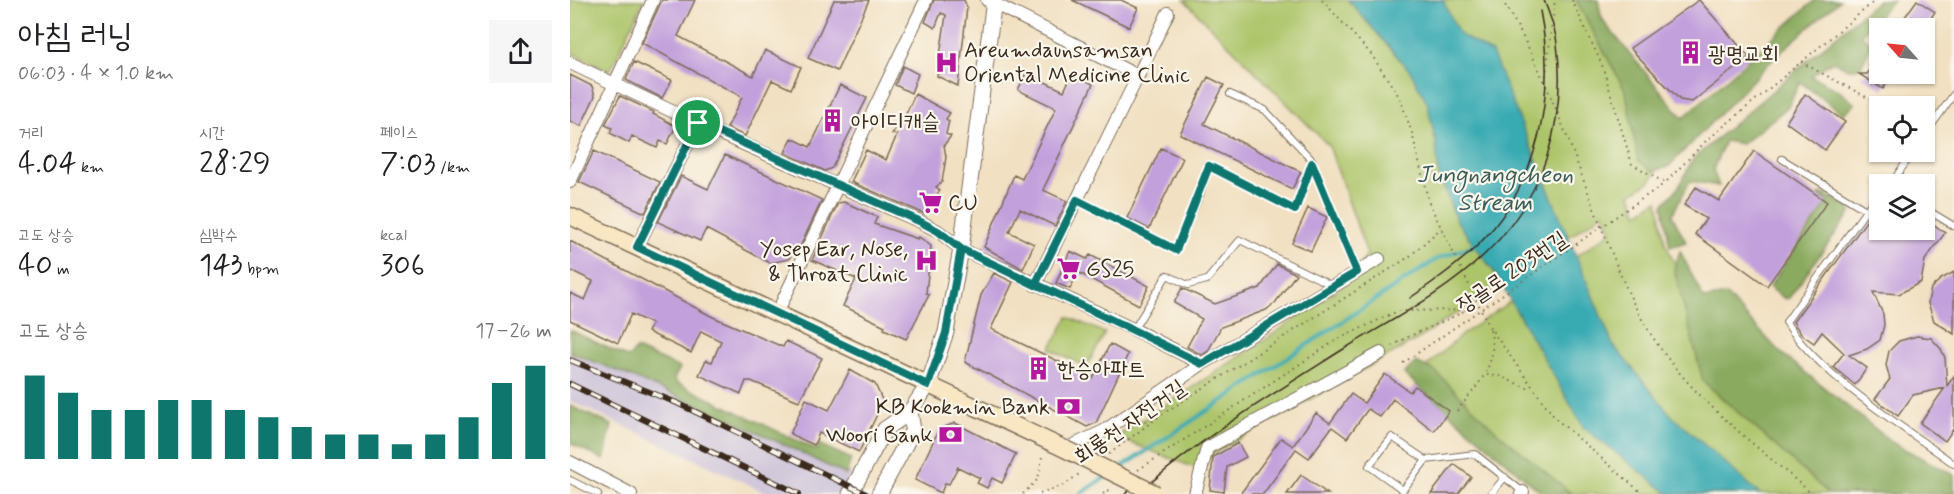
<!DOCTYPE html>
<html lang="ko">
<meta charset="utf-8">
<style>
body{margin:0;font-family:Mynerve,"Poor Story",sans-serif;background:#f6f6f6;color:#202124;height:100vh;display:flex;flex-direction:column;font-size:22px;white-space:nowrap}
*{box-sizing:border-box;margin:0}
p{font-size:20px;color:#757577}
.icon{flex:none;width:33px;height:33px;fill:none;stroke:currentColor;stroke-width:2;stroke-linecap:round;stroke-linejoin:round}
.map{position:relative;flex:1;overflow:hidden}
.details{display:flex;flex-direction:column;background:#fff;width:570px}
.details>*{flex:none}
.needle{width:39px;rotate:297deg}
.tools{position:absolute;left:1299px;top:18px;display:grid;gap:12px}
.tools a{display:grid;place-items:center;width:66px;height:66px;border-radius:0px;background:#fff;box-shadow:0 2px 4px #0004;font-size:30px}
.pin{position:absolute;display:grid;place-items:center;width:51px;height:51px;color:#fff;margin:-26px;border:3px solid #fff;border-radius:50%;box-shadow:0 2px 6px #0007}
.round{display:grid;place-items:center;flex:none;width:63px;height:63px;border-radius:0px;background:#f6f6f6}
.head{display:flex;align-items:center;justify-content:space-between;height:102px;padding:0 18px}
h1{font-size:33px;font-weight:600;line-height:45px}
.figures{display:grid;grid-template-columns:repeat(3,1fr);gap:9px;height:102px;padding:6px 18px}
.figures div{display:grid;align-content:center}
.figures b{font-size:30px;font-weight:600}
.figures small{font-size:16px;font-weight:400}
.figures p{font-size:16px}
.chart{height:168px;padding:12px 18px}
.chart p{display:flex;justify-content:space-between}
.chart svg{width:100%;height:108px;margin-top:6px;stroke:#0f766e;stroke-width:6}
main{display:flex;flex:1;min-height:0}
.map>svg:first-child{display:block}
.industrial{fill:#c9bfd7}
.green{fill:#adc56a;stroke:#747844;stroke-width:1.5}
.forest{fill:#8aaa5e;stroke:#626a3e;stroke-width:1.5}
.water{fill:#38aab2;stroke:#3a6a68;stroke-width:1.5}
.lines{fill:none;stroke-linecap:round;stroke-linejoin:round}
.stream{stroke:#38aab2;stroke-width:4}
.building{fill:#c2a0dc}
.service-casing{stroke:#7b6a57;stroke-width:8}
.minor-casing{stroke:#7b6a57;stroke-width:14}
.tertiary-casing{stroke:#7b6a57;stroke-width:17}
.secondary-casing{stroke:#7b6a57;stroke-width:19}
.path{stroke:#7b6a57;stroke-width:2;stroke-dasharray:1.5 4.5;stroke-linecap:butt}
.service{stroke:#fff;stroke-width:6}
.minor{stroke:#fff;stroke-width:12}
.tertiary{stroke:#fff;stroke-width:15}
.secondary{stroke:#f9e7c3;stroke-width:16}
.tram{stroke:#3b2a1e;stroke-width:1.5}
.rail-casing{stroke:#3b2a1e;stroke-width:6}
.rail{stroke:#fbf7ec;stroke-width:4;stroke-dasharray:11;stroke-linecap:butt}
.secondary-bridge-casing{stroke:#7b6a57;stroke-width:19;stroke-linecap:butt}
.path-bridge{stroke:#7b6a57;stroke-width:2;stroke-dasharray:1.5 4.5;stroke-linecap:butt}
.secondary-bridge{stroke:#f9e7c3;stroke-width:16}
.route-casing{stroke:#fff;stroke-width:12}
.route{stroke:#0f766e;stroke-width:8}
.labels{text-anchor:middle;stroke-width:4.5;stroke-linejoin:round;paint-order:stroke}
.poi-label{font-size:22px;fill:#3b2a1e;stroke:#fbf7ec;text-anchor:start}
.street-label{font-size:22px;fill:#3b2a1e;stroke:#fbf7ec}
.water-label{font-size:24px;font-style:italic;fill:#3a5d59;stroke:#fbf7ec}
</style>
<main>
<section class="details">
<div class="head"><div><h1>아침 러닝</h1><p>06:03 · 4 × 1.0 km</p></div><a class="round"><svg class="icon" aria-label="share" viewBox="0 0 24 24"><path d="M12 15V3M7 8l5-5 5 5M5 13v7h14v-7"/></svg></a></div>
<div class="figures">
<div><p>거리</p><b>4.04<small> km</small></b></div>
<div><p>시간</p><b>28:29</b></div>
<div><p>페이스</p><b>7:03<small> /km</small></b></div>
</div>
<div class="figures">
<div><p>고도 상승</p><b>40<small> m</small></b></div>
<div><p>심박수</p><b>143<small> bpm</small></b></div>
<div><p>kcal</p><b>306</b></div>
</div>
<div class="chart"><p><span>고도 상승</span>17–26 m</p>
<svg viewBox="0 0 160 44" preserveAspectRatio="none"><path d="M5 44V10M15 44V17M25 44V24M35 44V24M45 44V20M55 44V20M65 44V24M75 44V27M85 44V31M95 44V34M105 44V34M115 44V38M125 44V34M135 44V27M145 44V13M155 44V6"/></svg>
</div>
</section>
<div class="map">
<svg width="1384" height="494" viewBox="0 0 1384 494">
<rect width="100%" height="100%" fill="#fbf7ec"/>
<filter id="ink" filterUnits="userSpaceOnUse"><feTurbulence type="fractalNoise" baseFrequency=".0167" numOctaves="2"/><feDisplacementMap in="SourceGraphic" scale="12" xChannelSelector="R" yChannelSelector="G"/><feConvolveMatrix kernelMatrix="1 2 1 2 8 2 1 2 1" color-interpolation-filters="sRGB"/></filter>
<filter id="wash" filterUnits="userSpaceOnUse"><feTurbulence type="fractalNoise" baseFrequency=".008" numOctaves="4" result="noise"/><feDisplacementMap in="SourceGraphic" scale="24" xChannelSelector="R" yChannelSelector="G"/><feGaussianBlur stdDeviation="1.35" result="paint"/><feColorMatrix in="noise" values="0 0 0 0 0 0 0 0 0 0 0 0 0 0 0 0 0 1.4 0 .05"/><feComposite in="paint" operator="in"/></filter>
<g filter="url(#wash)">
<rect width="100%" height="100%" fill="#f1e0c1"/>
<path class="industrial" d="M0 334 136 401 283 474 270 494H199L0 401Z"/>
<path class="green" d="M0 0H74L40 71 0 52Z
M614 0H1021L1108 142 1079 182 1061 194 1068 213 1088 200 1095 243 1137 331 1331 494H991L851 371 893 334 1041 232 1034 213 848 339 654 447 625 468 546 437 689 344 779 281 797 254 759 146Z
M498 317 535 333 516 367 480 349Z"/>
<path class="forest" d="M1006 0H1028L1032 20 1113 118 1245 0H1270L1206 56 1098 167 1082 171 1068 160 1056 92Z
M1308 0H1323L1291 35 1301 44 1291 67 1278 69 1263 61 1241 76 1269 91 1285 104 1273 114 1230 82 1218 107 1172 144 1155 141 1143 170 1149 186 1120 181 1102 215 1116 242 1100 247 1093 205 1108 188 1123 159Z
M1253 194 1280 207 1281 212 1219 298 1215 299 1199 287 1258 202 1249 195Z
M1110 251 1134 299 1156 295 1210 352 1323 443 1384 475V494H1259L1133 381 1104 269Z
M0 330 59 358 66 349 110 368 104 379 107 383 247 450 249 444 281 459 276 475C185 429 94 389 0 352Z
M846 362 865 371 926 431 1002 494H973L834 374Z
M0 406 42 425 34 460 0 443Z"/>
<path class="water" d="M778 0H873L889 34 922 53 1043 345 1102 416 1190 494H1099L1014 428 924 272 886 220 868 171 866 143 857 102 840 71Z"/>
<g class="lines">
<path class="stream" d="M549 469 867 259 907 244
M510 494 537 476"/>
</g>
<g id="blocks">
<path class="building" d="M92 0H125L108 36 183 76 195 50 231 67 221 89 202 80 175 136 157 128 172 97 72 43Z
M264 0H299L267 71 238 58Z
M364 0H394L397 7 388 86 367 76 376 15 371 13 365 28 355 22Z
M502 0H551L568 8 559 27Z
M1129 0 1179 57 1122 102 1110 100 1060 48Z
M1347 0 1365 12 1354 28H1327Z
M1310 55V74H1323L1313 89 1289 74H1297Z
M64 62 102 80 92 98 56 80Z
M333 66 348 74 341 93 325 85Z
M456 73 494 91 502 74 523 84 473 190 497 201 485 226 450 209 439 232 464 244 453 269 414 247 444 175 452 179 486 108 448 90Z
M0 75 22 86 25 96 11 126 0 121Z
M638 77 654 85 634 124 731 172 722 189 610 134Z
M270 85 297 98 262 168 255 171 215 153 222 138 240 147Z
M345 94 380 113 376 119 379 121 376 134 381 136 374 145 376 157 372 182 366 187 370 190 355 214 281 182 296 150 316 160 327 135 322 134 328 124 331 125Z
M1235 94 1275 122 1255 150 1216 122Z
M50 96 84 112 83 114 106 126 97 144 90 141 87 148 62 136 59 143 40 133 42 128 35 125Z
M591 148 613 158 579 229 557 218Z
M24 151 90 182 75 213 9 182Z
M1184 151 1257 202 1197 286 1125 234 1136 219 1114 205 1126 187 1149 201Z
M155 155 252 200 227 253 223 251 219 259 200 263 136 229 130 241 88 222 111 176 138 189Z
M274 202 307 217 304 224 348 239 349 237 361 246 356 293 359 295 336 339 314 329 315 326 273 306 286 279 242 260 268 203Z
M1310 202V230H1354V217L1375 233 1355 260 1351 282 1329 294 1303 292 1313 314 1314 325 1310 340 1297 349 1279 355 1297 368 1285 385 1263 367 1274 353 1252 332 1244 343 1231 334 1223 322Z
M738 208 757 217 741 251 722 243Z
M0 241 143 317 213 347 216 341 252 358 229 401 181 381H176L171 394 129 375 136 360 142 362 151 341 131 331 121 353 78 332 82 324 61 314 48 343 0 320V293L15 300 23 281 0 270Z
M500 251 517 259 520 255 579 286 569 305 508 272 500 289 486 283Z
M707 264 726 274 705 303 696 310 651 327 638 351 632 355 617 347 632 319 604 303 612 288 645 304 690 288Z
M1384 272V334L1364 321 1358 303 1361 288 1371 279Z
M424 273 443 282 421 329 523 378 540 344 558 354 526 423 517 427 395 362 411 295Z
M1347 336 1361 338 1371 349 1375 358 1377 386 1384 376V428L1375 441 1350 423 1375 388 1343 395 1328 416 1305 399 1320 379 1316 365 1319 351 1329 341Z
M280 370 305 384 313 402 289 452 249 433 244 445 220 434 236 399 259 410Z
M815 374 840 392 845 386 879 411 864 431 823 399 810 417 798 409 777 438 762 427 739 458 726 449 693 494H670L711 438 723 446 746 413 760 423 781 394 794 403Z
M385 423 446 454 432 483 422 478 417 488 407 483 410 478 388 467 379 484 375 483 371 493 345 480 369 429Z
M668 443 676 457 657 467 654 492 640 490 643 457Z
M884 464 901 477 888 494H861Z
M731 475 758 494H717Z"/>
</g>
</g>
<g filter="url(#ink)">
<use href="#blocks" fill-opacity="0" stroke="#7b6a57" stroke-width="1.5"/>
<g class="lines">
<defs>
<path id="service" d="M1354 136 1384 94
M1212 159 1296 210
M742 164 787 272
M1327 184 1323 181 1343 152
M1310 191 1216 322C1246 373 1335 428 1384 464
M507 200 606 250 630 195 639 166 725 210 743 161 695 110 660 94
M1354 208 1384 226
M564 329 597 275 618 285 637 280 670 240 763 286
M856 460 833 490 799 466 822 437 856 460 905 454 953 492
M0 480 28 494
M921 494 935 477"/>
<path id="minor" d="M417 0 568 76 465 285
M0 63 146 132 349 221 368 231 391 249 563 329 632 364
M568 76 598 13
M0 182 83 0
M67 247 128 123
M207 313 356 0
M495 449 534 431 632 364 809 259
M0 462 61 494
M625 494 637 448 811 353
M951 494 953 492"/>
<path id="tertiary" d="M280 494 315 429 340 412 358 385 376 332 391 249 424 0
M309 494 343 430 340 412"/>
<path id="secondary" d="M0 216 495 449"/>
</defs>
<use href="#service" class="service-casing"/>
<use href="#minor" class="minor-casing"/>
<use href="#tertiary" class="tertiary-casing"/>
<use href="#secondary" class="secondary-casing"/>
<path class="path" d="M752 0 801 54 830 98 842 133 859 203 920 328 985 418 1073 494
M932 0C975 70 1001 148 1030 224 1045 260 1058 298 1079 331 1119 397 1185 444 1242 494
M1002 0 1032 65 1062 164 1095 183 1136 141 1306 0
M1231 62 1300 99
M975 82 985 0
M822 346C845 331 871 325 895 310
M917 375 929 376 962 390
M887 411C906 386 930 366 920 330
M569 424 589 416
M539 454 591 415 839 257 871 228
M568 470 768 339 828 311 895 310 906 306
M453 494 468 479 472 457
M470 494 494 485 512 472
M533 494 541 489"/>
<use href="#service" class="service"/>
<use href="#minor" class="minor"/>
<use href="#tertiary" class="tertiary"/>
<use href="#secondary" class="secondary"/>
<path class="tram" d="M840 298C862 283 885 267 905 248 969 186 987 96 970 11
M555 494 572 480
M568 494C630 438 701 395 772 350 819 321 874 294 915 254 973 199 997 122 987 44 986 29 979 14 974 0"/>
<defs>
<path id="rail" d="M0 360 107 403 296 494
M0 384 229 494"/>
</defs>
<use href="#rail" class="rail-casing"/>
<use href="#rail" class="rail"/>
<defs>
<path id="secondary-bridge" d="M495 449 586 494"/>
</defs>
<use href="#secondary-bridge" class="secondary-bridge-casing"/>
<path class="path-bridge" d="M833 363 1095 183"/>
<use href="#secondary-bridge" class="secondary-bridge"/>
</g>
</g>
<g class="lines" filter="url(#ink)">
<defs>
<path id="route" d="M128 123 67 247 358 385 376 333 391 249C471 287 553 324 632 364L787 272 742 163 725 210 639 166 606 250 507 200 465 285 391 249 368 231 349 221 128 123"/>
</defs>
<use href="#route" class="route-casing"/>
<use href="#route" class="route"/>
</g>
<defs>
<symbol id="building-bare" viewBox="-9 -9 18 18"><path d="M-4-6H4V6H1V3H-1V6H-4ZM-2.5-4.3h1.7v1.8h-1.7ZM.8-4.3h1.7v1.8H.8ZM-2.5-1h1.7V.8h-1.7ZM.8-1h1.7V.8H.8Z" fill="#b5179e" stroke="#fbf7ec" stroke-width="2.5" paint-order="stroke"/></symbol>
<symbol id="hospital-bare" viewBox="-9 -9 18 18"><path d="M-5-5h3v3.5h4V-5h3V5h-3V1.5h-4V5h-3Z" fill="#b5179e" stroke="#fbf7ec" stroke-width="2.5" paint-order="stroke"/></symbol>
<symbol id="supermarket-bare" viewBox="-9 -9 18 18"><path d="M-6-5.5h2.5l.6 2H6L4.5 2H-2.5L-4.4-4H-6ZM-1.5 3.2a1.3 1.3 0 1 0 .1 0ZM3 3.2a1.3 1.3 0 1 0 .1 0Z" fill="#b5179e" stroke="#fbf7ec" stroke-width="2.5" paint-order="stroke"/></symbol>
<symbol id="bank-bare" viewBox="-9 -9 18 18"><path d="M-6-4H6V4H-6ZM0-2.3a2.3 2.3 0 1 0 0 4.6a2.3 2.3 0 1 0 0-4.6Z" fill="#b5179e" stroke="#fbf7ec" stroke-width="2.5" paint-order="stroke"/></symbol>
</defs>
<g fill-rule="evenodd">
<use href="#building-bare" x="1104" y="36" width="33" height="33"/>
<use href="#hospital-bare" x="360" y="46" width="33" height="33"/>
<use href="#building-bare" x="246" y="104" width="33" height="33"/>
<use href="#supermarket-bare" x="344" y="186" width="33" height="33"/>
<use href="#hospital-bare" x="340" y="244" width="33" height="33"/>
<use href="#supermarket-bare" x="482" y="252" width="33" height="33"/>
<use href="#building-bare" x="452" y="352" width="33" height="33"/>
<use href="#bank-bare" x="482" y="390" width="33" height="33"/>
<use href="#bank-bare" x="364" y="418" width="33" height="33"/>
</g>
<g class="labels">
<g class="poi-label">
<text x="394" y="57">Areumdaunsamsan<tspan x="394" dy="25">Oriental Medicine Clinic</tspan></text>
<text x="1138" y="61">광명교회</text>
<text x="281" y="129">아이디캐슬</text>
<text x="378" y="210">CU</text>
<text x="338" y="256" text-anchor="end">Yosep Ear, Nose,<tspan x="338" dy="25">&amp; Throat Clinic</tspan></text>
<text x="516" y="276">GS25</text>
<text x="487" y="376">한승아파트</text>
<text x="480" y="414" text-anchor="end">KB Kookmin Bank</text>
<text x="363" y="442" text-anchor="end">Woori Bank</text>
</g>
<g class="street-label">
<text transform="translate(941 271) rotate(-34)" y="8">장골로 203번길</text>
<text transform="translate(559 421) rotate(-35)" y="8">회룡천 자전거길</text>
</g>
<g class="water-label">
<text x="925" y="182">Jungnangcheon<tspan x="925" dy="28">Stream</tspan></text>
</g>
</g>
</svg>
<div class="tools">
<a><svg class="needle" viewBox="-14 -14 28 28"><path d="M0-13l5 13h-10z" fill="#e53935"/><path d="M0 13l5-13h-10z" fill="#757577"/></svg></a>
<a><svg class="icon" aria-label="locate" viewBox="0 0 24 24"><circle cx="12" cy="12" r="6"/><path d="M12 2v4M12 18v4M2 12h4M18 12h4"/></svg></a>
<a><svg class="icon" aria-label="layers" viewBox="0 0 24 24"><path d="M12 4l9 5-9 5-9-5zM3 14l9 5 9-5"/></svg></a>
</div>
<div class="pin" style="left:128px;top:123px;background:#1e9e55"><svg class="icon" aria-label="arrive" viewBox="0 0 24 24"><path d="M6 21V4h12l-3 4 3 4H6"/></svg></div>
</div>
</main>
